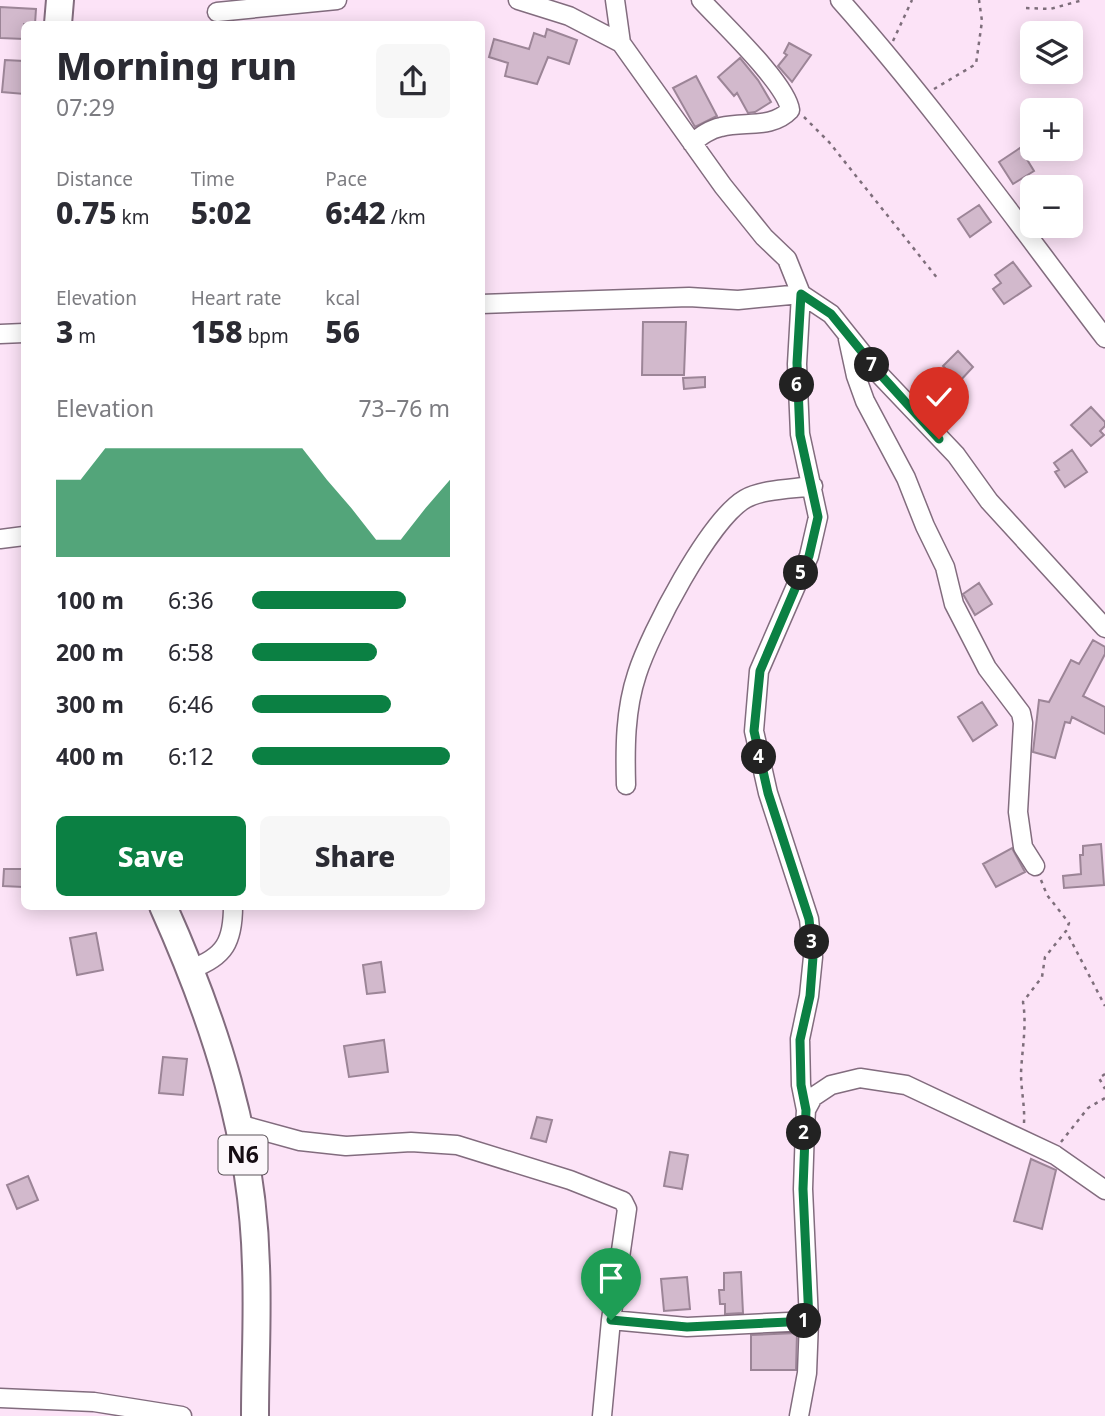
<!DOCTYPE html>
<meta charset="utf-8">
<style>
body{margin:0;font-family:"Noto Sans",sans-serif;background:#f7f7f7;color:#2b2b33;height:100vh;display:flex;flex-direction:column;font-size:26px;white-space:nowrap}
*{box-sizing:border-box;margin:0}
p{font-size:23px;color:#7c7c81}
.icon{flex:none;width:38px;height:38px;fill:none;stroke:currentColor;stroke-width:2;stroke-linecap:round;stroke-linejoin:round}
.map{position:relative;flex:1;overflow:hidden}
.sheet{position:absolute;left:21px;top:21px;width:464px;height:889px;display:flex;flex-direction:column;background:#fff;border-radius:10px;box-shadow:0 4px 18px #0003}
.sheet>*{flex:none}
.controls{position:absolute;left:1020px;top:21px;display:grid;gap:14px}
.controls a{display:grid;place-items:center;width:63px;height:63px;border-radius:10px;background:#fff;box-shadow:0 4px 18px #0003;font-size:35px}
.pin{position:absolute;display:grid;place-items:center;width:60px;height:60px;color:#fff;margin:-72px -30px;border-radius:50% 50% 50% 0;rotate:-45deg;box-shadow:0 0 7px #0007}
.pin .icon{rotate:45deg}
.km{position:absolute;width:35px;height:35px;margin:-18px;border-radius:50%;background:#222;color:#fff;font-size:19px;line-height:35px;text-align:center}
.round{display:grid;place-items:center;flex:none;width:74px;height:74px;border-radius:10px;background:#f7f7f7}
.head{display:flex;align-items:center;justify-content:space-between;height:119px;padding:0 35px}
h1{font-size:38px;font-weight:800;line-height:52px}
.stats{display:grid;grid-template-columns:repeat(3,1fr);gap:10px;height:119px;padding:7px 35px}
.stats div{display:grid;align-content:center}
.stats b{font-size:30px;font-weight:800}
.stats small{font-size:19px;font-weight:400}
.stats p{font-size:19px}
.chart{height:196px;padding:14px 35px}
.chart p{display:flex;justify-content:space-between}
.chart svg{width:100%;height:126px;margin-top:7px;fill:#0b8043;opacity:.7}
.button{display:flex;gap:14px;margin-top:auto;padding:14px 35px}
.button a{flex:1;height:80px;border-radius:10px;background:#0b8043;color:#fff;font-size:28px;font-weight:800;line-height:80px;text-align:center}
.button a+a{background:#f7f7f7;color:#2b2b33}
ul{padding:0 35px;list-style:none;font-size:23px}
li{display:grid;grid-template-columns:112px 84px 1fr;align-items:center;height:52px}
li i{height:18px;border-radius:9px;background:#0b8043}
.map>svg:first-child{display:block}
.building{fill:#d2b9cc;stroke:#9c8597;stroke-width:2}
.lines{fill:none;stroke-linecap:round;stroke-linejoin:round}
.minor-casing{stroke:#826c7e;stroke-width:21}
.highway-casing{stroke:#826c7e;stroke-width:30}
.path{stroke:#7e6e7b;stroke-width:2.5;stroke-dasharray:3.5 5;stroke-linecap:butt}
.minor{stroke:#fff;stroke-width:18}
.highway{stroke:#fff;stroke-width:26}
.route-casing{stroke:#fff;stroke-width:14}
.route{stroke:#0b8043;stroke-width:9}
.labels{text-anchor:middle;stroke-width:7;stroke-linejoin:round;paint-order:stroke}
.shield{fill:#fcf7fb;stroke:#5b5359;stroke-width:2}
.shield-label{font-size:23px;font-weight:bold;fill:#160d14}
</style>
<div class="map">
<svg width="1105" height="1416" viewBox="0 0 1105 1416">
<rect width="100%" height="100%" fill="#fce3f7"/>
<path class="building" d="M0 7 36 9 35 24H24V39L0 38Z
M547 29 577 40 569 64 548 57 537 84 505 76 508 63 489 57 494 39 529 49 534 33 545 37Z
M789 43 811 55 792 82 778 66 787 55 784 53Z
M740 58 758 80 771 102 755 112 748 113 737 93 734 96 718 77Z
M5 60 24 61V94L2 92Z
M696 76 717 116 695 127 673 88Z
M1020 148 1034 171 1013 184 999 162Z
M979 205 991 222 970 237 958 219Z
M1013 262 1031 286 1004 304 993 289 1001 283 995 275Z
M643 322H686L684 375H642Z
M958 351 973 367 959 382 943 366Z
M705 377V387L684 389 683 378Z
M1091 407 1105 422V426L1100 431 1104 435 1091 446 1071 425Z
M1072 450 1087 472 1065 487 1055 472 1059 470 1054 463Z
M979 583 992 604 975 615 963 594Z
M1093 640 1105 647V654L1083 696 1105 707V734L1072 717 1070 723 1065 722 1055 758 1033 752 1039 700 1049 702 1071 660 1079 664Z
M982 702 997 725 973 741 958 717Z
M1101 844 1104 885 1064 888 1063 876 1081 874 1080 855H1083V846Z
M1012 848 1025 872 996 887 983 864Z
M4 869H23V887L3 886Z
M96 933 103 970 77 975 70 938Z
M381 962 385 992 367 994 363 965Z
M384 1040 388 1072 349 1077 344 1046Z
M163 1057 187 1059 183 1095 159 1093Z
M537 1117 552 1120 546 1142 531 1138Z
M670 1152 688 1155 682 1189 664 1186Z
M1031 1159 1056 1170 1042 1229 1014 1221Z
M28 1176 38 1200 17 1209 7 1185Z
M741 1272 743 1313 725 1314V1304H720L719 1290H724V1273Z
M687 1277 690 1309 664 1311 661 1279Z
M797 1333 796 1370H751V1335Z"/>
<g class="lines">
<defs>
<path id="minor" d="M518 0 569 16 621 43
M615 0 621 43 723 186 764 237 787 259 801 294 797 364 800 434 818 517 809 556 759 671 754 731 768 793 809 919 813 957 809 996 800 1039 801 1085 806 1110
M840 0C935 107 1018 224 1105 338
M217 12 337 0
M692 143C701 136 710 129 721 127 745 121 772 129 790 110 787 84 721 22 701 0
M481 304 689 297 738 300 801 294 831 314 879 374 956 455 989 501 1105 628
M0 334 24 333
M848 339 856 376 865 401 906 478 925 526 945 567 954 604 987 668 1021 713 1023 723 1018 812 1023 847 1035 866
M0 539 24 536
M626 785C625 748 625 710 637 674 650 633 709 520 745 499 762 489 793 489 813 486
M191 969C225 957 233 941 233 906
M238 1124 300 1141 346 1146 411 1142 457 1145 570 1180 623 1201 627 1209 611 1320 602 1416
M611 1320 687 1327 809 1321
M0 1398 94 1402 182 1416
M799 1416 807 1373 809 1321 803 1189 805 1127 806 1110 813 1097 831 1085 860 1078 906 1085 1055 1155 1105 1190"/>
<path id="highway" d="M58 24 60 0
M163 906C215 1022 253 1138 256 1266 258 1316 255 1366 255 1416"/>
</defs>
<use href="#minor" class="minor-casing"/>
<use href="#highway" class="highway-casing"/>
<path class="path" d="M1026 8 1050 9 1083 0
M893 41 912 0
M934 89 976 64 982 21 979 0
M804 117 829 142 938 279
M1041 880 1047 895 1069 923 1066 931
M1105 1074 1099 1078 1105 1089
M1024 1123C1025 1106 1021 1090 1021 1073 1022 1049 1027 1026 1023 1002L1042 977 1045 957 1066 931 1105 1006
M1061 1142 1088 1108 1105 1098"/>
<use href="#minor" class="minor"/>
<use href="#highway" class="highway"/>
</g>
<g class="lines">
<defs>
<path id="route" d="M611 1320 687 1327 809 1321 803 1189 806 1110 801 1085 800 1040 810 996 813 957 809 919 768 793 754 731 760 671 809 556 818 517 800 435 797 363 801 294 831 314 880 374 939 439"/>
</defs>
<use href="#route" class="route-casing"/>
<use href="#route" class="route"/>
</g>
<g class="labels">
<rect class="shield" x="218.5" y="1135.5" width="49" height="39" rx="5"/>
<g class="shield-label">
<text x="243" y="1163">N6</text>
</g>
</g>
</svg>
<div class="controls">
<a><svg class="icon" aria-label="layers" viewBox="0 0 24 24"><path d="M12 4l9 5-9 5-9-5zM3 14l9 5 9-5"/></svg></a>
<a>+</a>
<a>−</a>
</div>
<div class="pin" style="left:611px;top:1320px;background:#1e9e55"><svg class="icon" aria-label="arrive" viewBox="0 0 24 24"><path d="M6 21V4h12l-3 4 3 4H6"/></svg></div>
<div class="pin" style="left:939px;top:439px;background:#d93025"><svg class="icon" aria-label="check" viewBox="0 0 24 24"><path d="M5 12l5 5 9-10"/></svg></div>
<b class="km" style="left:804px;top:1321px">1</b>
<b class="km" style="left:804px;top:1133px">2</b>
<b class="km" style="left:812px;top:942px">3</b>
<b class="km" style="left:759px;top:757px">4</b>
<b class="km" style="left:801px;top:573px">5</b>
<b class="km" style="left:797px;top:385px">6</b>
<b class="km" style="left:872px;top:365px">7</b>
<section class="sheet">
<div class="head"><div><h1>Morning run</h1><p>07:29</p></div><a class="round"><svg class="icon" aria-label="share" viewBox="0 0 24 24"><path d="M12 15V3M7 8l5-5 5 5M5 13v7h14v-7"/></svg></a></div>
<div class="stats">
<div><p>Distance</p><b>0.75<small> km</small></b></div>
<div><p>Time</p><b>5:02</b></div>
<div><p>Pace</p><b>6:42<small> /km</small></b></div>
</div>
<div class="stats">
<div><p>Elevation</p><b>3<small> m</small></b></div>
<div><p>Heart rate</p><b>158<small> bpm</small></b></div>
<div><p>kcal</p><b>56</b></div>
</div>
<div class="chart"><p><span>Elevation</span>73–76 m</p>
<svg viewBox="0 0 160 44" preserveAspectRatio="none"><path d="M0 44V17L10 17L20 6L30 6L40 6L50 6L60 6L70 6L80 6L90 6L100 6L110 17L120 27L130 38L140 38L150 27L160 17V44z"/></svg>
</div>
<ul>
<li><b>100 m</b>6:36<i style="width:78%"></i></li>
<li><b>200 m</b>6:58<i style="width:63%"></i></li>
<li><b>300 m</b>6:46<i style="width:70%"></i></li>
<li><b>400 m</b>6:12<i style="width:100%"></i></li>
</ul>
<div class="button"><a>Save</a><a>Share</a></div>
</section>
</div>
